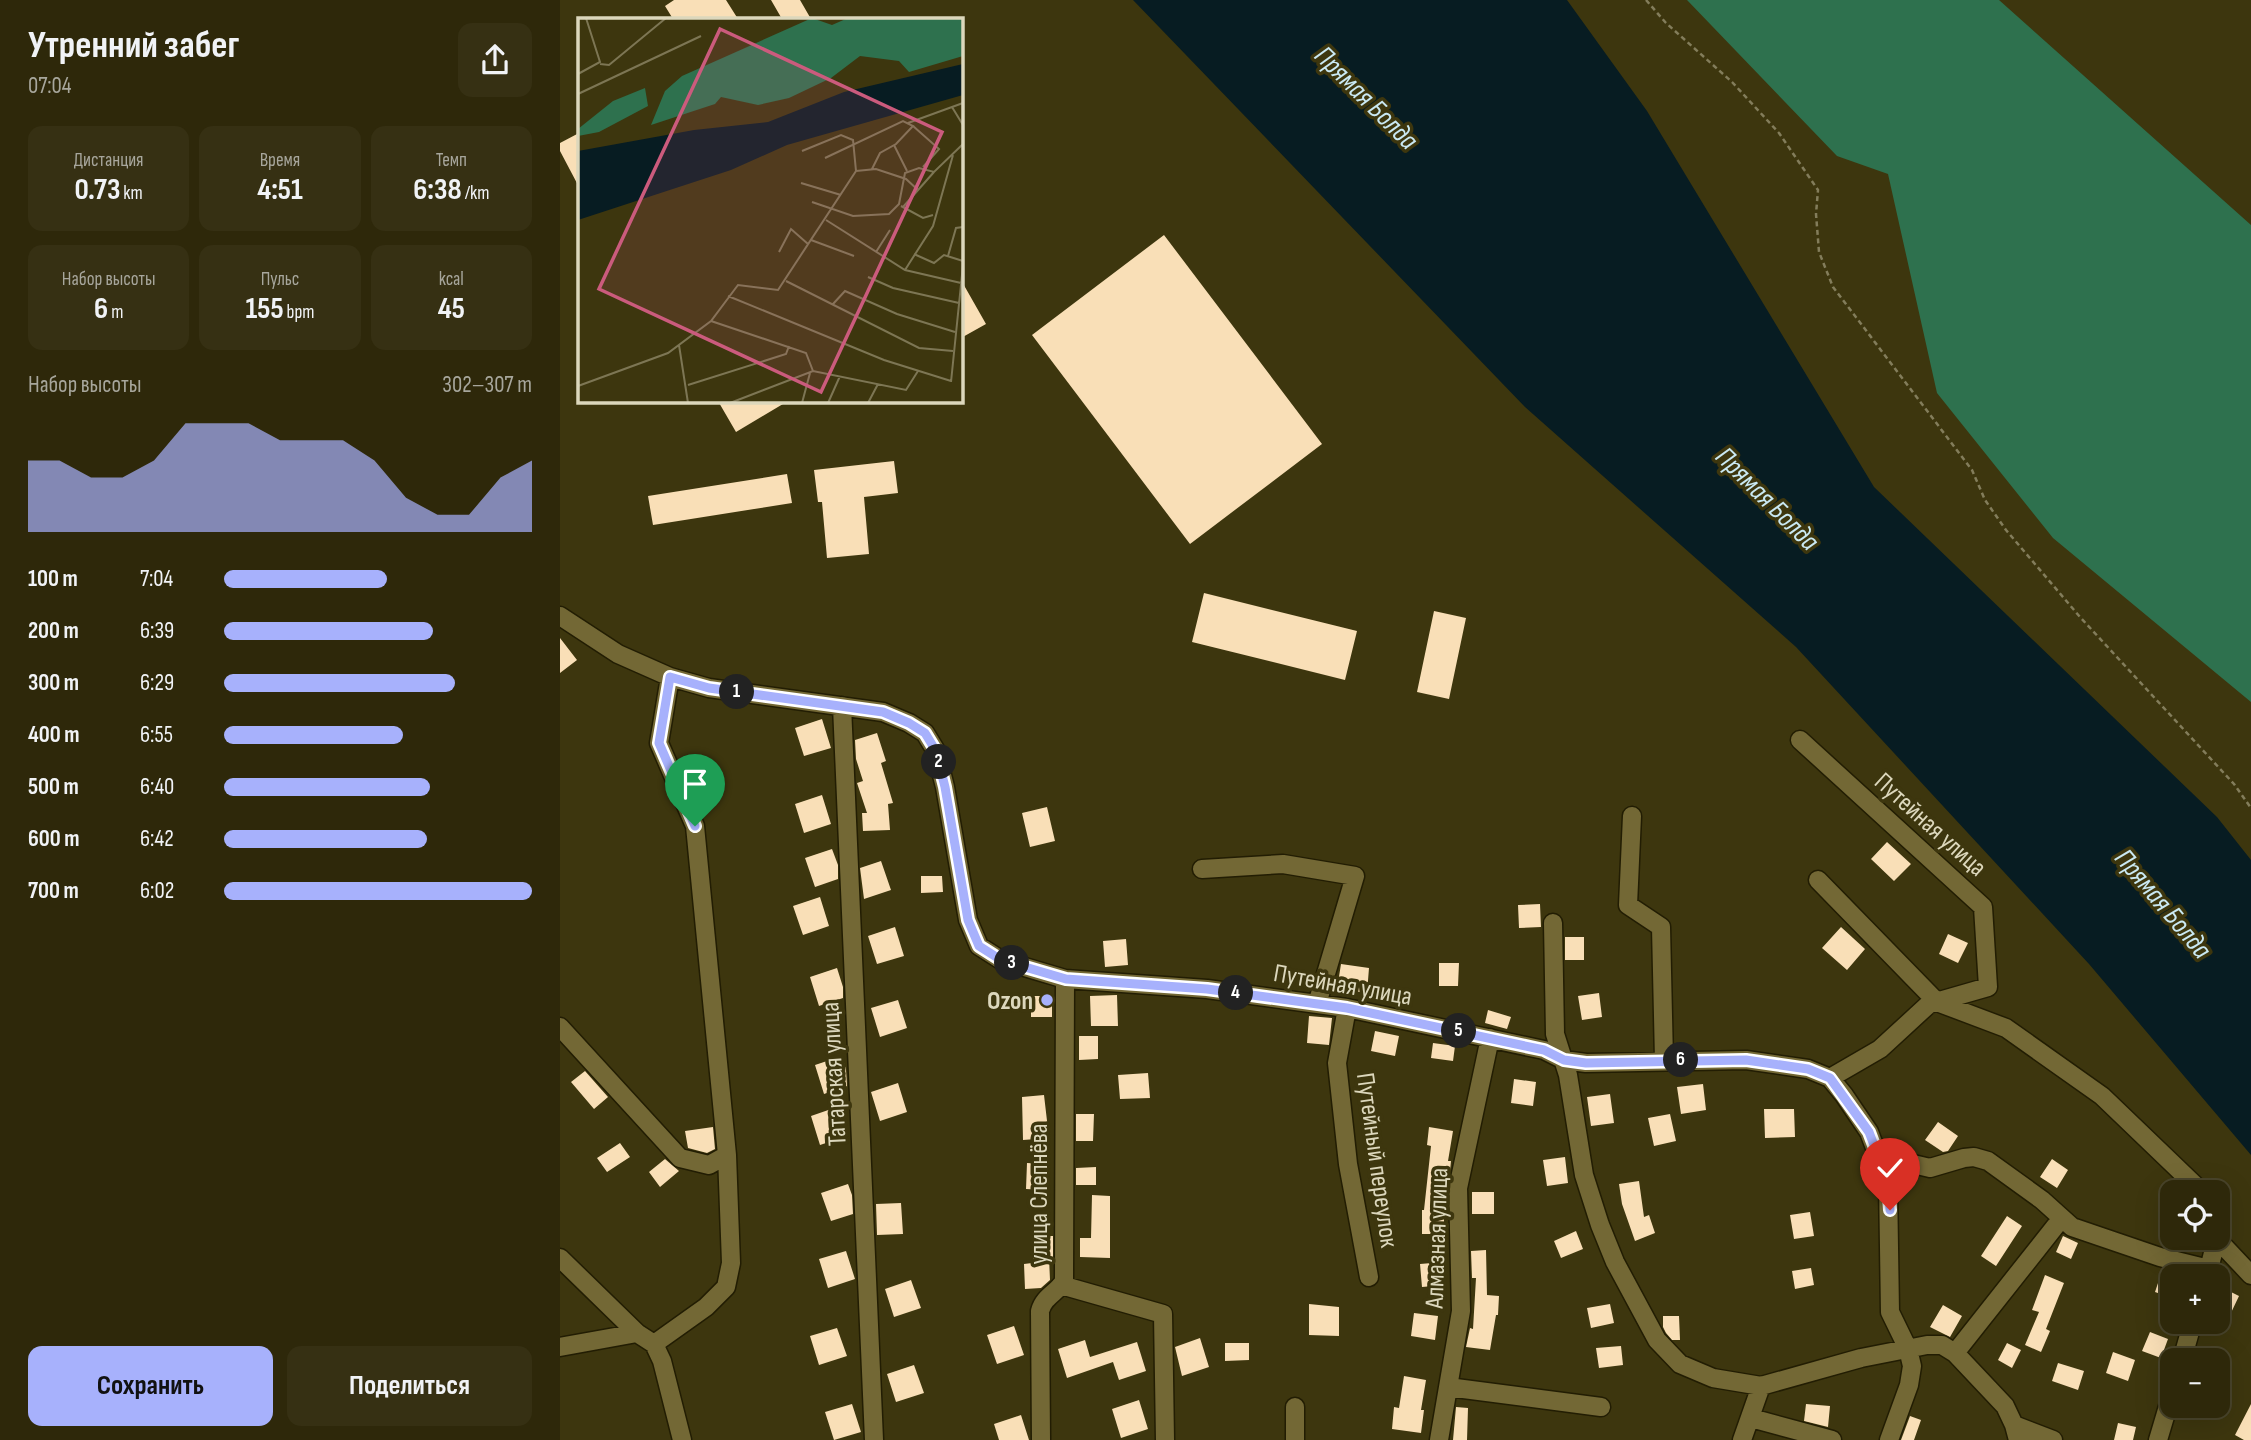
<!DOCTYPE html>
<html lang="ru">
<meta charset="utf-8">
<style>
body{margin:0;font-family:"Sofia Sans Condensed",sans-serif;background:#363013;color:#f1f3f6;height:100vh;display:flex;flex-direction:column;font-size:26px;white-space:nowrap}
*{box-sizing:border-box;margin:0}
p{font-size:23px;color:#a7a69c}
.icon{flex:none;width:38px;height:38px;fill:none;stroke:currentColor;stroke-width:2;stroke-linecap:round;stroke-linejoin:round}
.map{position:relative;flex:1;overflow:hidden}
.details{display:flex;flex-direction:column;background:#2e280a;width:560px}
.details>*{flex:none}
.fabs{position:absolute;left:1600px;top:1180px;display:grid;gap:14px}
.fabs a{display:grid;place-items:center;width:70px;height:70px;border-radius:14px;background:#2e280a;box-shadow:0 7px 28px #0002,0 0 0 2px #49442b;font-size:35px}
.pin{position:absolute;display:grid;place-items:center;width:60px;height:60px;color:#fff;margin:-72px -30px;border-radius:50% 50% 50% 0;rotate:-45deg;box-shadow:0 0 7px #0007}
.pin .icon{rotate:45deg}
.km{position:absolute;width:35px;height:35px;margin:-18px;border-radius:50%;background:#222;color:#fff;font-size:19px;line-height:35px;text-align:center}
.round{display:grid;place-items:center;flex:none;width:74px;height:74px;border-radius:14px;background:#363013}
.summary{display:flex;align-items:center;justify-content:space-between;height:119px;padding:0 28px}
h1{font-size:38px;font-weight:700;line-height:52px}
.figures{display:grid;grid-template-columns:repeat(3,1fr);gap:10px;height:119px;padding:7px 28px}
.figures div{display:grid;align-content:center;border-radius:14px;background:#363013;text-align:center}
.figures b{font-size:30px;font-weight:700}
.figures small{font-size:19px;font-weight:400}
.figures p{font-size:19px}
.chart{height:196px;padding:14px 28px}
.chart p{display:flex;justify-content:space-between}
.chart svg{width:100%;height:126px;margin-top:7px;fill:#a7b1fc;opacity:.7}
.action{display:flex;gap:14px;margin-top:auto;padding:14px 28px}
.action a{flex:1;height:80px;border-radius:14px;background:#a7b1fc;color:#111;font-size:28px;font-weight:700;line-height:80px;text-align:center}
.action a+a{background:#363013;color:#f1f3f6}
ul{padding:0 28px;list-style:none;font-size:23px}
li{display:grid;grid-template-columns:112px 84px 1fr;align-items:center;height:52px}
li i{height:18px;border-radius:9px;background:#a7b1fc}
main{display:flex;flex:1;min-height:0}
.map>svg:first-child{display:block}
.forest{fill:#2e714e}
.water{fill:#071c22}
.building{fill:#f9dfb7}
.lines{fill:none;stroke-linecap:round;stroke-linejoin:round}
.minor-casing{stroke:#221d03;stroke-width:21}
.path{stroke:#837d5b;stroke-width:2.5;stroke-dasharray:5 3.5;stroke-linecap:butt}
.minor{stroke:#736835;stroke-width:18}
.route-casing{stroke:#fff;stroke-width:14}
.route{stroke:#a7b1fc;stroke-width:9}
.poi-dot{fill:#a7b1fc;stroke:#3d360e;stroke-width:2.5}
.labels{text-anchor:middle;stroke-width:7;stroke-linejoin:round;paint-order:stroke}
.street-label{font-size:26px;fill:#dcd7bc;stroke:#3d360e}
.poi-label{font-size:26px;font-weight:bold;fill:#dcd7bc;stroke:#3d360e;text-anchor:end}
.water-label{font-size:28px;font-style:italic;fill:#cae9f3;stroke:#3d360e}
.inset-road{fill:none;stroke:#7d7654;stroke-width:2}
.view{fill:#cb5b7d;fill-opacity:0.15;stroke:#cb5b7d;stroke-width:3.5}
.inset-edge{fill:none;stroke:#dcd7bc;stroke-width:3.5}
</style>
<main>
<section class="details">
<div class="summary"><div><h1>Утренний забег</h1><p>07:04</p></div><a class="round"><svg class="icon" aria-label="share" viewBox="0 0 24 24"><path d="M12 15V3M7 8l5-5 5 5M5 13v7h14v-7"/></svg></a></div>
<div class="figures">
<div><p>Дистанция</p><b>0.73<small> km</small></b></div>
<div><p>Время</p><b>4:51</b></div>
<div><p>Темп</p><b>6:38<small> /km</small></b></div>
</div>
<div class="figures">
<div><p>Набор высоты</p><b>6<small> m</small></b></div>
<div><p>Пульс</p><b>155<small> bpm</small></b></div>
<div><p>kcal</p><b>45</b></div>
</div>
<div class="chart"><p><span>Набор высоты</span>302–307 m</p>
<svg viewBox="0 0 160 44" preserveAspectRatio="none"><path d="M0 44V19L10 19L20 25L30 25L40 19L50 6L60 6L70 6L80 12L90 12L100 12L110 19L120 32L130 38L140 38L150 25L160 19V44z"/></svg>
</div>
<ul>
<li><b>100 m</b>7:04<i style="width:53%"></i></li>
<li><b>200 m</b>6:39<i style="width:68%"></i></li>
<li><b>300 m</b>6:29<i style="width:75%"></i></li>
<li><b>400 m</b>6:55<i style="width:58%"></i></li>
<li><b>500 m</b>6:40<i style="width:67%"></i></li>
<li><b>600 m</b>6:42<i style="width:66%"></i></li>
<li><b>700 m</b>6:02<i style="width:100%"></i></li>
</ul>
<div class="action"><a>Сохранить</a><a>Поделиться</a></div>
</section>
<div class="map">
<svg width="1691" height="1440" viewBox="0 0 1691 1440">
<rect width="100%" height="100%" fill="#3d360e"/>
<path class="forest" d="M1127 0H1439L1691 225V702L1493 538 1377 393 1328 174 1277 156Z"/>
<path class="water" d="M573 0H1007L1087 111 1314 487 1657 817 1691 860V1155L1529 964 1236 647 965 407Z"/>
<path class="building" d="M114 0H166L178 19H113L105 6Z
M211 0H240L251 19H222Z
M19 133V187L0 151V143Z
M604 235 762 444 630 544 472 335Z
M401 280 426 324 401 338Z
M158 401H228L176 432Z
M334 461 338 493 304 497 309 554 267 558 262 502H258L254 470Z
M227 474 232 503 93 525 88 496Z
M644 593 797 631 785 680 632 642Z
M874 611 906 618 889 699 857 692Z
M0 638 17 660 0 673Z
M262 719 271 748 244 756 235 728Z
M317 733 326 761 321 763 333 803 328 804 330 830 303 831 302 813H307L297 783 303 781 296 759 295 740Z
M262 795 271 824 244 833 235 804Z
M487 807 495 841 470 847 462 813Z
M1327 842 1351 864 1334 881 1311 859Z
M272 849 278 865V879L255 887 245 858Z
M321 861 331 890 304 899 300 868Z
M361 876H382L383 892 361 893Z
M260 897 269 926 243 935 233 906Z
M980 904 981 927 959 928 958 905Z
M335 927 344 956 317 964 308 936Z
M1281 927 1305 949 1287 970 1262 948Z
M1388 934 1408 943 1398 963 1379 954Z
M1005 937H1024V960H1005Z
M566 939 568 965 545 967 543 941Z
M879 963H899L898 986H879Z
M781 964 809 968 807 993 777 989Z
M277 968 283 987V998L259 1006 250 977Z
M1039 993 1042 1017 1022 1020 1018 996Z
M557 995 558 1026H531L530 996Z
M471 996H492V1017H471Z
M338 1000 347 1028 320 1037 311 1008Z
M928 1010 951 1017 947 1029 925 1023Z
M749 1016 772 1018 769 1045 747 1043Z
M815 1031 839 1036 835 1056 811 1051Z
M519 1036H538V1059L519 1060Z
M873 1043 895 1046 893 1061 871 1058Z
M282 1056 286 1070 287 1086 264 1094 255 1065Z
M25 1071 48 1097 34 1109 11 1082Z
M588 1073 590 1098 560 1099 558 1075Z
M954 1079 976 1082 973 1106 951 1103Z
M338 1083 347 1112 320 1121 311 1092Z
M1143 1084 1146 1110 1121 1114 1117 1087Z
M1050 1094 1054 1123 1031 1126 1027 1097Z
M484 1095 489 1138 463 1140 462 1097Z
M277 1107 287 1136 260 1145 251 1116Z
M1204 1109H1234L1235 1137 1205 1138Z
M516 1114H534L533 1141H516Z
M1110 1114 1116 1141 1094 1146 1088 1118Z
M1378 1122 1398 1136 1388 1151 1383 1152 1365 1140Z
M153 1127 155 1149 147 1153 128 1148 125 1131Z
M869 1127 893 1131 888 1161H891L890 1171 887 1192H884V1234H862V1210H864L871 1146 867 1145Z
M60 1143 70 1157 47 1172 37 1158Z
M1005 1157 1008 1183 987 1186 983 1160Z
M105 1159 119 1171 100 1187 89 1172Z
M1492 1159 1508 1170 1497 1188 1480 1177Z
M467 1163 487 1164 485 1190 466 1189Z
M536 1167V1185H516V1168Z
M1079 1181 1084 1217 1089 1215 1095 1233 1075 1241 1062 1204 1059 1184Z
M288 1184 292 1195 293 1214 271 1221 261 1193Z
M912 1192H934V1214H912Z
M532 1195 550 1196V1258L520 1257V1238H531Z
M341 1203 343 1234 317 1235 316 1204Z
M1250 1212 1254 1236 1234 1239 1230 1215Z
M1447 1216 1462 1226 1436 1266 1421 1256Z
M1016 1231 1023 1249 1001 1258 994 1241Z
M472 1236H493V1257H489L490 1280 481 1288 465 1289 464 1264 472 1263Z
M1503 1236 1518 1243 1511 1259 1496 1252Z
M926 1250 927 1295 939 1296 938 1315H936L930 1350 906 1347 910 1328 913 1329 916 1278H912L911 1251Z
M286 1251 295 1279 268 1288 259 1259Z
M884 1262 885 1285 862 1287 860 1264Z
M1251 1268 1254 1285 1235 1289 1232 1271Z
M1602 1271 1612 1274V1298L1595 1292Z
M1485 1275 1504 1283 1486 1329 1490 1331 1481 1352 1465 1345 1479 1312 1472 1310Z
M351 1280 361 1308 334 1317 325 1289Z
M1661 1287 1679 1296 1669 1317 1657 1311V1294Z
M749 1304 779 1307V1336L749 1335Z
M1050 1304 1054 1323 1031 1328 1027 1308Z
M1383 1305 1402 1316 1390 1337 1370 1327Z
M854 1313 878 1316 875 1340 851 1336Z
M1103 1316H1119L1120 1340H1112L1106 1333 1103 1327Z
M454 1326 464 1355 437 1364 427 1335Z
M277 1328 287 1356 259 1365 250 1336Z
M1590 1332 1608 1339 1601 1358 1582 1351Z
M640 1338 649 1367 622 1376 615 1347Z
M525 1340 530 1357 577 1342 586 1371 559 1380 553 1362 507 1378 498 1349Z
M665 1343H689V1360L665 1361Z
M1447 1343 1461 1350 1452 1368 1438 1360Z
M1061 1346 1063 1365 1039 1368 1036 1348Z
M1553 1352 1575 1360 1568 1381 1546 1373Z
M1498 1363 1524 1371 1518 1390 1492 1381Z
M354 1365 364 1393 336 1402 327 1374Z
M844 1376 866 1380 861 1410H864L861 1433 832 1429 834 1407 839 1408Z
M579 1400 588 1429 561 1438 552 1409Z
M292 1404 301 1432 274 1440 265 1412Z
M1246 1404 1270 1406 1268 1427 1244 1421Z
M1691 1404V1440H1684L1675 1435Z
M896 1407 908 1408 907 1440H893Z
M461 1415 469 1440H439L434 1424Z
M1350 1416 1361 1420 1354 1440H1341Z
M1558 1423 1576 1427 1573 1440H1554Z"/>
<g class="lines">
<defs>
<path id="minor" d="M0 616 58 654 110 677 149 688 323 712 349 723 365 733 376 751 385 787 408 920 419 946 441 960 505 979 647 989 787 1008 984 1050 1004 1060 1026 1063 1186 1060 1248 1069 1270 1078 1284 1095 1309 1132 1328 1182 1330 1312 1348 1349 1352 1366 1349 1385 1329 1440
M282 706 314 1440
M1240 740 1423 907 1428 987 1369 1004 1320 1049 1270 1078
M1072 816 1068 905 1101 927 1104 1060
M642 869 723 864 795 876 757 1004
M1258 880 1377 1002 1446 1028 1542 1096 1642 1192
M993 923 995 1034 1008 1075 1024 1175 1040 1225 1055 1262 1097 1340 1120 1364 1153 1378 1201 1386 1301 1358 1367 1345H1382L1395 1353 1445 1406 1454 1425 1458 1440
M787 1008 777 1063 788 1164 809 1277
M0 1027 120 1158 149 1165 167 1155
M1319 1156 1370 1168 1404 1158 1414 1157 1428 1161 1482 1200 1512 1227 1600 1257 1649 1269 1657 1237
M1657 1215 1659 1221 1657 1232
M1656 1238 1691 1275
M0 1258 77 1333 94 1344 102 1361 122 1440
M501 1285 603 1314 605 1440
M94 1344 146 1307 166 1287 171 1263 167 1155 135 826 99 743 110 677
M0 1347 77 1333
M1395 1353 1501 1219
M1622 1360 1633 1321
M888 1387 1041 1407
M735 1407V1440
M1191 1418 1272 1440
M1454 1425 1493 1440
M481 1440 480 1311C484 1296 497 1293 504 1281L505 979
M879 1440 901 1311 898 1188 930 1038
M1182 1440 1201 1386
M1598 1440 1612 1393"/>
</defs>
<use href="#minor" class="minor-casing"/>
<path class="path" d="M1086 0 1106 23 1172 82 1219 133 1258 190 1256 214 1259 252 1273 287 1412 470 1425 500 1446 530 1520 617 1674 784 1691 808"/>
<use href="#minor" class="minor"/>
</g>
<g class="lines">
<defs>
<path id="route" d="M135 826 99 743 110 677 149 688 323 712 349 723 365 733 376 751 385 787 408 920 419 946 441 960 506 979 647 989 787 1008 984 1050 1004 1060 1026 1063 1186 1060 1248 1069 1270 1078 1309 1132 1328 1182 1330 1210"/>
</defs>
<use href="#route" class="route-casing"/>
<use href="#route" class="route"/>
</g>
<circle class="poi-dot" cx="487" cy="1000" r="7"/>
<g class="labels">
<g class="street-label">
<text transform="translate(1371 824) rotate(42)" y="9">Путейная улица</text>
<text transform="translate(783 984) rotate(10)" y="9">Путейная улица</text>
<text transform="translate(273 1074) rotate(-93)" y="9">Татарская улица</text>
<text transform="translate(818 1160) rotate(82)" y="9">Путейный переулок</text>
<text transform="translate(478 1194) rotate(-90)" y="9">улица Слепнёва</text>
<text transform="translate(876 1238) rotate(-88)" y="9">Алмазная улица</text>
</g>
<g class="poi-label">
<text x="473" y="1009">Ozon</text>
</g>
<g class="water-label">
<text transform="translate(807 97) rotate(45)" y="10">Прямая Болда</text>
<text transform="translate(1208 498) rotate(45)" y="10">Прямая Болда</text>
<text transform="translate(1604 903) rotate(50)" y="10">Прямая Болда</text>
</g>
</g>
<g transform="translate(18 18)">
<rect width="385" height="385" fill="#3d360e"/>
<path d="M234 0 254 7 270 0H385V38L331 54 321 43 282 38 253 60 211 80 180 87 143 79 137 86 73 107 87 73 104 58ZM67 70 70 88 21 114 0 118V111L35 83Z" fill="#2e714e"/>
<path d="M385 46V77L209 127 153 152 0 202V133L116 112 190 104 266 74Z" fill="#071c22"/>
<path class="inset-road" d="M22 46 31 47 88 0M0 56 22 44 8 0M0 76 123 18M374 89 385 107M330 105 385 85M335 108 361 131 345 149M316 127 329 153M247 140 325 103 335 108 318 126 302 135 294 151M278 153 298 151 328 161 340 172M223 165 263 177M234 184 275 198 311 196 321 186 327 155 341 150 356 154 385 126M323 188 345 200 355 197M325 189 356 154M248 202 327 252 383 265M233 222 276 238M201 234 213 211 230 226M298 234 312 212M336 236 356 245 366 237 385 243M370 238 378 210 385 209M327 252 355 208 375 137M290 259 315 270 381 285M208 263 341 330 375 333M150 278 306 342 373 363M255 286 267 273 319 296 377 314M133 303 228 335 235 353M101 327 110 385M373 364 385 247M110 367 208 336 211 328M0 368 90 335 133 303 160 267 200 272 278 153 275 122 263 117 224 133M152 385 235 353 328 372 340 353M224 385 232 355M250 385 262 358M290 385 300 366"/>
<path class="view" d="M142 11 364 114 243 374 21 271Z"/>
<rect width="385" height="385" class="inset-edge"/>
</g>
</svg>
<div class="fabs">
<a><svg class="icon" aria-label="locate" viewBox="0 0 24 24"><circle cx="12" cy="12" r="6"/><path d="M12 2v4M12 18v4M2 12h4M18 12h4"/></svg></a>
<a>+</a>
<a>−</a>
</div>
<div class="pin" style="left:135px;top:826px;background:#1e9e55"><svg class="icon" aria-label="arrive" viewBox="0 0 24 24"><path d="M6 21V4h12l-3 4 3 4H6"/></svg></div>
<div class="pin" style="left:1330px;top:1210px;background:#d93025"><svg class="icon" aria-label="check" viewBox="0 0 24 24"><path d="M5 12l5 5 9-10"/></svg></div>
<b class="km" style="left:177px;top:692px">1</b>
<b class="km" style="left:379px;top:762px">2</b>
<b class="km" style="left:452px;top:963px">3</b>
<b class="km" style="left:676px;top:993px">4</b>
<b class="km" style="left:899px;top:1031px">5</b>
<b class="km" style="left:1121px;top:1060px">6</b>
</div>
</main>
